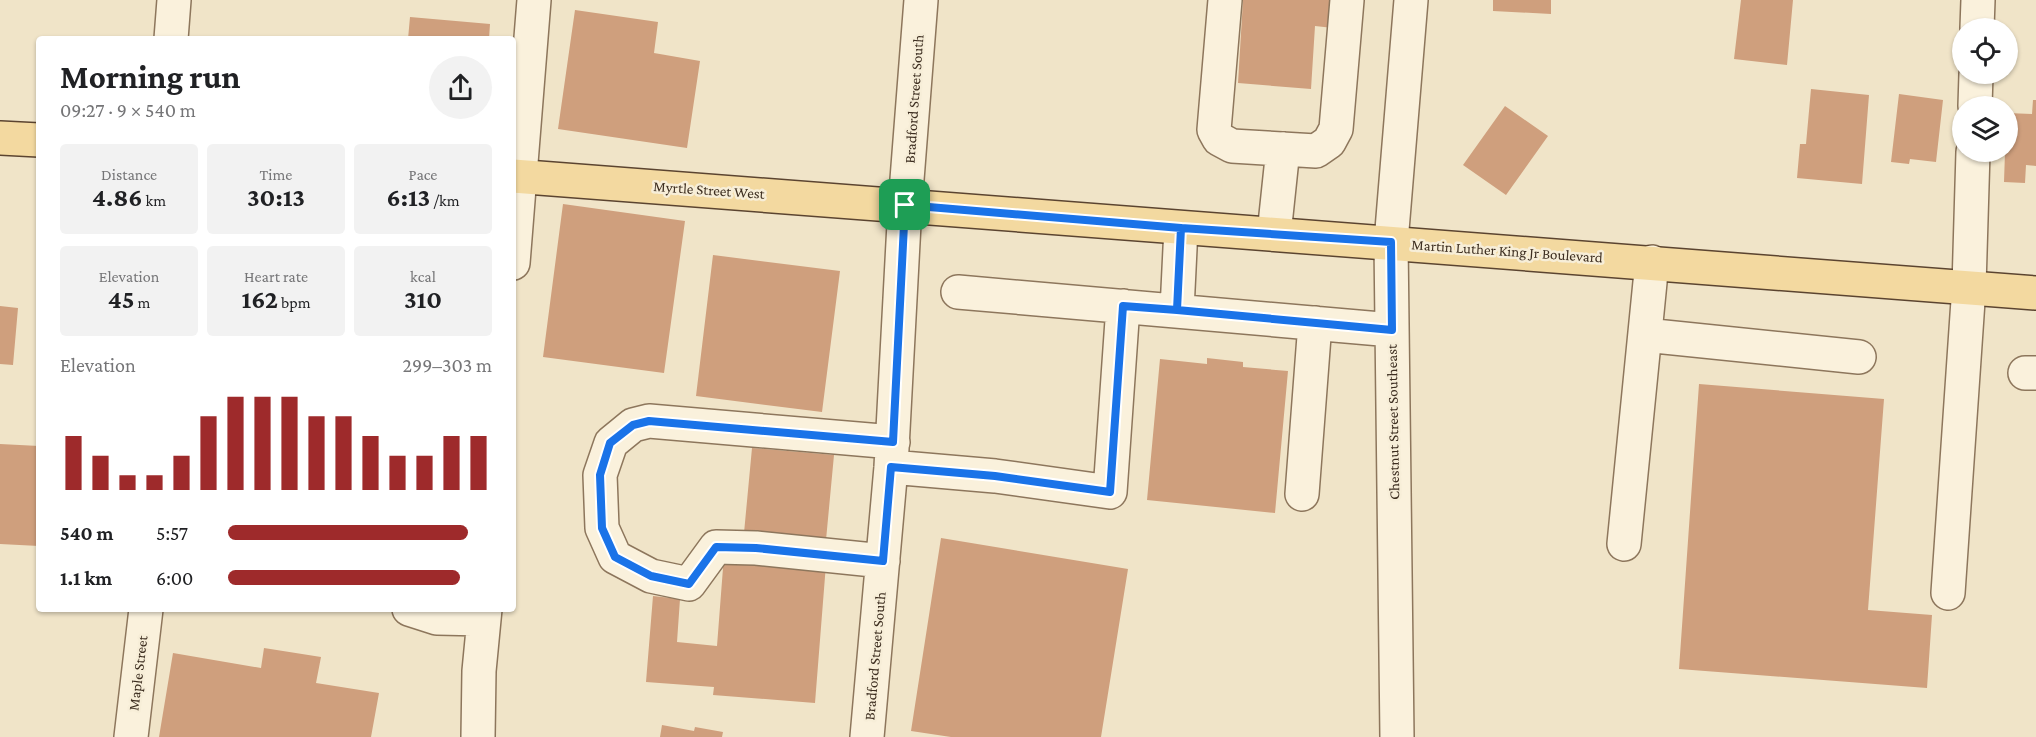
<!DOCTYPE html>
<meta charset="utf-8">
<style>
body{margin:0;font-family:"Crimson Pro",serif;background:#f2f2f2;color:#202124;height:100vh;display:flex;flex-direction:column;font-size:22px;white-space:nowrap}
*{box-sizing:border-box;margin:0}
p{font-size:20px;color:#757577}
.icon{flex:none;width:33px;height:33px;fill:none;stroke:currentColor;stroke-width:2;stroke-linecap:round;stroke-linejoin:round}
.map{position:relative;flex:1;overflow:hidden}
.panel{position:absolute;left:36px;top:36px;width:480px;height:576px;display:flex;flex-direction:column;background:#fff;border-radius:6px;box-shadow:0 2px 4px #0004}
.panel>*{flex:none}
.buttons{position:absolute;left:1952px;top:18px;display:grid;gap:12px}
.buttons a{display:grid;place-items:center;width:66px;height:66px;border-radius:50%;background:#fff;box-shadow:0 2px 4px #0004;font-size:30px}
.pin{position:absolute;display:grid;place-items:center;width:51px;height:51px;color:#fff;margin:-26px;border-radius:12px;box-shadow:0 3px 9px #0006}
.round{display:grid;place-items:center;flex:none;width:63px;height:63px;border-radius:32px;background:#f2f2f2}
.head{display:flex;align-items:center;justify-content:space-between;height:102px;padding:0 24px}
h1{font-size:33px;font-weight:700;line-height:45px}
.figures{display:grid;grid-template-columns:repeat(3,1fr);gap:9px;height:102px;padding:6px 24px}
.figures div{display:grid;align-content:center;border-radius:6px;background:#f2f2f2;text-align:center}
.figures b{font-size:26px;font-weight:700}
.figures small{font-size:16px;font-weight:400}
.figures p{font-size:16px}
.chart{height:168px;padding:12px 24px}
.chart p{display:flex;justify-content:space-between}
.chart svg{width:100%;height:108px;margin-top:6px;stroke:#9e2a2b;stroke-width:6}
ul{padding:0 24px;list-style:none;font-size:20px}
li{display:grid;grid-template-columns:96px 72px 1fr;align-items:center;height:45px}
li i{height:15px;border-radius:8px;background:#9e2a2b}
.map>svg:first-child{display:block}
.building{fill:#cf9f7d}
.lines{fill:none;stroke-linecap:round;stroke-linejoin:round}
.minor-casing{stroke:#8d765c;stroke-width:36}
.major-casing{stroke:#5b4430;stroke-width:36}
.minor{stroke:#faf1dc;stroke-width:33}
.major{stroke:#f3d9a0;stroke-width:33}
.route-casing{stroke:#fff;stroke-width:12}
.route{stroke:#1a73e8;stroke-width:8}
.labels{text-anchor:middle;stroke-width:5;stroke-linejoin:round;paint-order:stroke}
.street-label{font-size:15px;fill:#3d2e20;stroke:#f7eed8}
</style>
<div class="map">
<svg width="2036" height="737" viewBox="0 0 2036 737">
<rect width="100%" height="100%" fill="#f0e4c8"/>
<path class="building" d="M1243 0H1335L1333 28 1315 26 1311 89 1238 83Z
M1493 0H1551V14L1493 11Z
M1741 0H1793L1787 65 1734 59Z
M575 10 658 22 654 53 700 61 687 148 558 129Z
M410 17 490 24 489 39H408Z
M1811 89 1869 95 1862 184 1797 178 1800 144H1806Z
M1899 94 1943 100 1936 162 1910 159 1909 164 1891 162Z
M2033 100H2036V166L2026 165 2025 183 2004 182 2005 152H2007V113L2032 114Z
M1505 106 1548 136 1506 195 1463 165Z
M563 204 685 221 664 373 543 357Z
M713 255 840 271 822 412 696 396Z
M0 306 18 308 13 365 0 364Z
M1207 358 1243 362V367L1288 371 1275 513 1147 500 1160 359 1207 364Z
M1699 384 1884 399 1868 610 1932 615 1927 688 1679 669Z
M0 444 39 446V546L0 544Z
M752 448 834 455 826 540 744 533Z
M941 538 1128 569 1101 737H951L911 731Z
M724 555 826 564 815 703 713 695 714 687 646 682 653 596 680 599 677 642 717 646Z
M264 648 321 657 316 683 379 693 371 737H159L173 653 261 668Z
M662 725 694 731 695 727 723 732 722 737H660Z"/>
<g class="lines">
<defs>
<path id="minor" d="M1225 0 1214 130 1219 139 1232 146 1316 151 1329 142 1336 129 1347 0
M1977 28 1978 0
M171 39 174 0
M1975 106 1976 74
M1274 234 1283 149
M513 263 534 0
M958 292 1392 330
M1177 310 1181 228
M1645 335 1859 357
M2025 373H2036
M891 467 995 476 1110 492 1123 306
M1302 494 1315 323
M1624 544 1652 262
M883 561 756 548 716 547 689 584 651 576 615 557 602 528 600 475 611 443 633 425 649 421 893 442
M1948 593 1969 286 1973 152
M409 609 437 618 484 619
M131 737 146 609
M478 737 479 671 485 609
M867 737 891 467 905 205 921 0
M1397 737 1391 242 1411 0"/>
<path id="major" d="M0 138 39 140
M513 176 2036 293"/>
</defs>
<use href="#minor" class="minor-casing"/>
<use href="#major" class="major-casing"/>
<use href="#minor" class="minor"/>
<use href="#major" class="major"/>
</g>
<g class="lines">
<defs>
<path id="route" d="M905 205 893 442 649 421 633 425 610 443 600 475 602 528 615 557 651 576 689 584 716 547 756 548 883 561 891 467 995 476 1110 492 1123 306 1177 310 1181 228 1391 242 1392 330 1177 310 1181 228 905 205"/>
</defs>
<use href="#route" class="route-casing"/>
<use href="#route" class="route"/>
</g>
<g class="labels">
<g class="street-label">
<text transform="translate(914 99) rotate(-86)" y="5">Bradford Street South</text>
<text transform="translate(709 190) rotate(4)" y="5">Myrtle Street West</text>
<text transform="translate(1507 251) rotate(4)" y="5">Martin Luther King Jr Boulevard</text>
<text transform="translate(1393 422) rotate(-91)" y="5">Chestnut Street Southeast</text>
<text transform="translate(875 656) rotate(-85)" y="5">Bradford Street South</text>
<text transform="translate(138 673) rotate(-83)" y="5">Maple Street</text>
</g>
</g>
</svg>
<div class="buttons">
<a><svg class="icon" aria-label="locate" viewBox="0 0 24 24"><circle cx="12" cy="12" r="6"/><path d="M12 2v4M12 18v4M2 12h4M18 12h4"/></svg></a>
<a><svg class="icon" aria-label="layers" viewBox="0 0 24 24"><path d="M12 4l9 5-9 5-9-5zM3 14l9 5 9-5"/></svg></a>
</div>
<div class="pin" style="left:905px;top:205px;background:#1e9e55"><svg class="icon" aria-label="arrive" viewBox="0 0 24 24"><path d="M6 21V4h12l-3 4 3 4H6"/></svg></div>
<section class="panel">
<div class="head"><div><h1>Morning run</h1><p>09:27 · 9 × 540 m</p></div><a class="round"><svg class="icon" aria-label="share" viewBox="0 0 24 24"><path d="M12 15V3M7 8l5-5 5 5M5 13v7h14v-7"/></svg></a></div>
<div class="figures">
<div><p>Distance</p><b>4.86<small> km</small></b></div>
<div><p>Time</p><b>30:13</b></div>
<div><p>Pace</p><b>6:13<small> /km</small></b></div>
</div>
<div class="figures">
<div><p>Elevation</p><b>45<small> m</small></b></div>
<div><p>Heart rate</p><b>162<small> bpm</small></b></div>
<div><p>kcal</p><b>310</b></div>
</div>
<div class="chart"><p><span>Elevation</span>299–303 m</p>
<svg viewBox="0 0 160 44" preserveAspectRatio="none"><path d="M5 44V22M15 44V30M25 44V38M35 44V38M45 44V30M55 44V14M65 44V6M75 44V6M85 44V6M95 44V14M105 44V14M115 44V22M125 44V30M135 44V30M145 44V22M155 44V22"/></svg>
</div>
<ul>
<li><b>540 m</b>5:57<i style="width:91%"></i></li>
<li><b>1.1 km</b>6:00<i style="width:88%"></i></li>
</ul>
</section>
</div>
